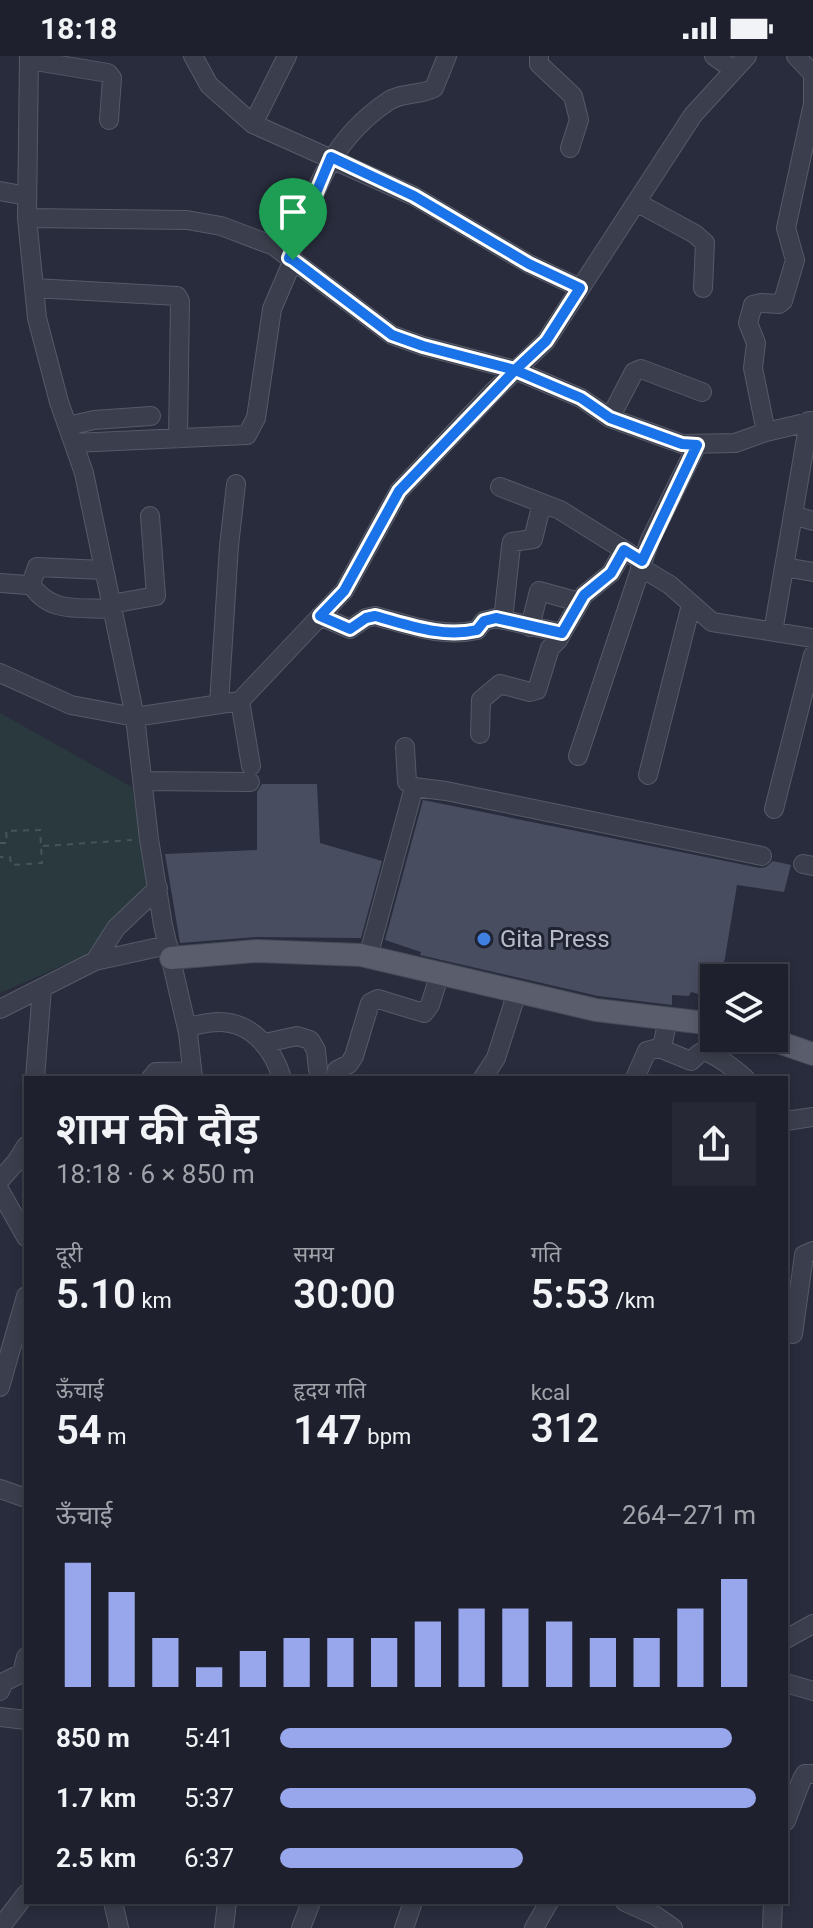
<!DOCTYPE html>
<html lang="hi">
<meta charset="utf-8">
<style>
body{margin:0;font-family:Roboto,"Noto Sans Devanagari",sans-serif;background:#262935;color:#f1f3f6;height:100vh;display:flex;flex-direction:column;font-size:30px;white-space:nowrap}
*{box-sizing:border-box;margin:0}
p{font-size:26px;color:#a1a3aa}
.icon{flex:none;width:44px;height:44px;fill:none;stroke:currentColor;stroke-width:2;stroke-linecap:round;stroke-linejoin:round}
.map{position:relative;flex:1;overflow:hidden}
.sheet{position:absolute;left:24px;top:1020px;width:764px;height:828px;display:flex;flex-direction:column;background:#1e212d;border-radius:0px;box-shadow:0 4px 12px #0003,0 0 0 2px #3c3e49}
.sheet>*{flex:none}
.tools{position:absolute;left:700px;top:908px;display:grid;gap:16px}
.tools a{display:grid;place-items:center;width:88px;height:88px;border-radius:0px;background:#1e212d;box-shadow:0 4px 12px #0003,0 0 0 2px #3c3e49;font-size:40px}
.pin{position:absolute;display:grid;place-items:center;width:68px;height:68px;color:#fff;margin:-82px -34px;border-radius:50% 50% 50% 0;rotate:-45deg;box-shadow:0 0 8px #0007}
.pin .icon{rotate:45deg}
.round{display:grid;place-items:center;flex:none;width:84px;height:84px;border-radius:0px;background:#262935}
.headline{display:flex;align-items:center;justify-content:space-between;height:136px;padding:0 32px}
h1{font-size:44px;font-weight:600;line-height:60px}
.stats{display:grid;grid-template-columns:repeat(3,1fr);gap:12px;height:136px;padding:8px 32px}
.stats div{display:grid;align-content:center}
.stats b{font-size:40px;font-weight:600}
.stats small{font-size:22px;font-weight:400}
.stats p{font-size:22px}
.chart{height:224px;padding:16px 32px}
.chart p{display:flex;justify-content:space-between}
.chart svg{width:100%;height:144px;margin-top:8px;stroke:#98a6ec;stroke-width:6}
ul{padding:0 32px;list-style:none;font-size:26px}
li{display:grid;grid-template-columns:128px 96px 1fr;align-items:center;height:60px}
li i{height:20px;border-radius:10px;background:#98a6ec}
.status{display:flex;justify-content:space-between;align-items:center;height:56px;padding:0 40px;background:#1e212d;direction:ltr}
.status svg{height:22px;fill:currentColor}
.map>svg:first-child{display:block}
.green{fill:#2a393e}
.building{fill:#494d60}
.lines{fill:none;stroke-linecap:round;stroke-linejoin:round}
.minor-casing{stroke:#565a68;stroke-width:20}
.major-casing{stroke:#444856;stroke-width:24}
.path{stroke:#47545a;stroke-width:2;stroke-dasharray:6 6;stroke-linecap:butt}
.minor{stroke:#3b3f4d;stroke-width:18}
.major{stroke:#595d6c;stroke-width:22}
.route-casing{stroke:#fff;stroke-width:16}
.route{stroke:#1a73e8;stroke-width:10}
.shop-dot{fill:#3f7fe0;stroke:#202432;stroke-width:3}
.labels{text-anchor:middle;stroke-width:6;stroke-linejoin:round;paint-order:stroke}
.poi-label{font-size:24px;fill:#b7bac8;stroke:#202432;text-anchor:start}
</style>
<div class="status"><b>18:18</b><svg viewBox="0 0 49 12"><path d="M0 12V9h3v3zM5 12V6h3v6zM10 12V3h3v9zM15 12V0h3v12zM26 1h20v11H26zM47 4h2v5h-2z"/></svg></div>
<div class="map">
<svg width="813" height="1872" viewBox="0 0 813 1872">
<rect width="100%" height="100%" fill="#282c3c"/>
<path class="green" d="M0 657 132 731 149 829 100 893 0 937Z"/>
<path class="building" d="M262 728H317L320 787 382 805 361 882 257 881 180 887 165 798 257 794V736Z
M423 744 760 812 766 811 773 805 791 809 784 836 737 829 725 902 720 922H714V942L691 936 689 940 672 939V949L598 940 420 899 421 896 385 884Z"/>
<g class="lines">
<defs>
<path id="minor" d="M29 0 27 162 37 262 59 346 84 417 135 661 149 783 163 869 188 977 193 1022
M193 0 209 29 253 68 414 140 529 208 580 232
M539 0V8L573 40 579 64 570 92
M714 0 734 14
M29 4 108 17 112 22 109 64
M253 68 287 0
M0 135 27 140
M636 146 695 178 705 187 703 232
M27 162 187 164 221 170 274 190 392 279 423 290 515 314 581 342 610 362 682 388 735 387 766 376 813 365
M289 202C315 138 327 87 387 46 401 36 419 40 434 32L447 0
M34 232 177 240 180 245 178 383
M610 362 634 316 641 313 702 336
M68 370 94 364 151 360
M766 376 753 312 756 287 748 267 753 249 761 247 779 248 783 245 795 204 786 172 813 48V18L796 0
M74 387 247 379 256 362 272 253 293 204
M500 431 560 454 632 499
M793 459 813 465
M640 511 670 529 712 566 813 582
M784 511 813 516
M0 527 27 529 31 528 37 511 103 514
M31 528C49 558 80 551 112 553
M111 548 156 540 150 460
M320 560 350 573 366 562 375 560C409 569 442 582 477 574L484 565 496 562 562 577
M503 564 511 490 512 486 533 483 542 447
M530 571 539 535 579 546
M773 576 809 365
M0 617 71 649 135 661 240 645 344 535 399 435 493 336 546 285 693 59 747 0
M240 645 251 710
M219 648 229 490 236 428
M480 678 481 644 500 628 530 636 537 634 550 592 558 584 584 539 611 517 624 494
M405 691 407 726 414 731 446 735 762 800
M578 700 650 484 697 389
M648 719 691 549
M143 725 250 726
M774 753 813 599
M803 808 813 810
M368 901 414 731
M95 905 116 872 158 832
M0 953 95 905 168 889
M187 971C197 969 208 966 219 966 252 966 273 993 282 1022
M265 987 297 980 310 984 316 994 318 1014
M659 992 691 1005C695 1002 698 997 702 996 712 994 738 1016 745 1022
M35 1022 42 932
M151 1022 156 1016 192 1015
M335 1022 337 1014 349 1008 354 1000 370 947 378 943 424 957 430 949 440 917
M483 1022 496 1002 517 936
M635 1022 647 995 662 991 668 963
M786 1065 813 1061
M0 1124 16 1106 26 1090
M0 1135 26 1181
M793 1278 804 1199 813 1195
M0 1331 26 1240
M0 1433 26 1442
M786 1583 813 1568
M786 1627 813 1635
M0 1635 4 1626 22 1617 26 1601
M0 1661 26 1664
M786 1765 802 1723 805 1718H813
M113 1846 119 1872
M625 1846 656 1860 673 1872
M0 1872 26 1838
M224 1872 227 1846
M301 1872 311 1846
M404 1872 413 1846
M534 1872 549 1846
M772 1872 773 1846"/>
<path id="major" d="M171 902 257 895 361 899 596 954 714 968
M766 982 813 998"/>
</defs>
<use href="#minor" class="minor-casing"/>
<use href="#major" class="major-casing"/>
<path class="path" d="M0 787H7L6 775 40 774 42 807 11 809 10 801H0
M43 790 132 784"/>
<use href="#minor" class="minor"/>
<use href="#major" class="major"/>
</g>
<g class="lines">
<defs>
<path id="route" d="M293 204 392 279 423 290 515 314 399 435 344 535 320 560 350 573 366 562 375 560C409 569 442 582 477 574L484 565 496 562 562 577 584 539 611 517 624 494 642 505 697 389 682 388 610 362 581 342 515 314 546 285 580 232 529 208 414 140 331 101 289 202 293 204"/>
</defs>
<use href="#route" class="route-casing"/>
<use href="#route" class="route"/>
</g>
<circle class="shop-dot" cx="484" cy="883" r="8"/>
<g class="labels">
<g class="poi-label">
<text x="500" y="891">Gita Press</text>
</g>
</g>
</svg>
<div class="tools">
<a><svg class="icon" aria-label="layers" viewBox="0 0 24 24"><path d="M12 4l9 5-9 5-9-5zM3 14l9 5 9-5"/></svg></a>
</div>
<div class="pin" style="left:293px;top:204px;background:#1e9e55"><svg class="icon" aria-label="arrive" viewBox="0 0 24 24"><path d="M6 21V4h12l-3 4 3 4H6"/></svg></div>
<section class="sheet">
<div class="headline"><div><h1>शाम की दौड़</h1><p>18:18 · 6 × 850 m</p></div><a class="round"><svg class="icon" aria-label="share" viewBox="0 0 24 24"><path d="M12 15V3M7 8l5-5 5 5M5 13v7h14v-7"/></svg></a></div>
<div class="stats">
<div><p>दूरी</p><b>5.10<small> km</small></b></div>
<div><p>समय</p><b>30:00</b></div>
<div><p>गति</p><b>5:53<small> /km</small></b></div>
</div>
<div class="stats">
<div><p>ऊँचाई</p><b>54<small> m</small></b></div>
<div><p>हृदय गति</p><b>147<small> bpm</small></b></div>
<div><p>kcal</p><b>312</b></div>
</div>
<div class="chart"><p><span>ऊँचाई</span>264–271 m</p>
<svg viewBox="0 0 160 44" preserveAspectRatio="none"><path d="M5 44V6M15 44V15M25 44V29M35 44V38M45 44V33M55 44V29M65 44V29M75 44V29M85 44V24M95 44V20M105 44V20M115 44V24M125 44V29M135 44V29M145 44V20M155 44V11"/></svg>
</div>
<ul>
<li><b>850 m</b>5:41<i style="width:95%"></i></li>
<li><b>1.7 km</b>5:37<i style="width:100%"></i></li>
<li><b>2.5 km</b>6:37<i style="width:51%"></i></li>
</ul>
</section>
</div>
